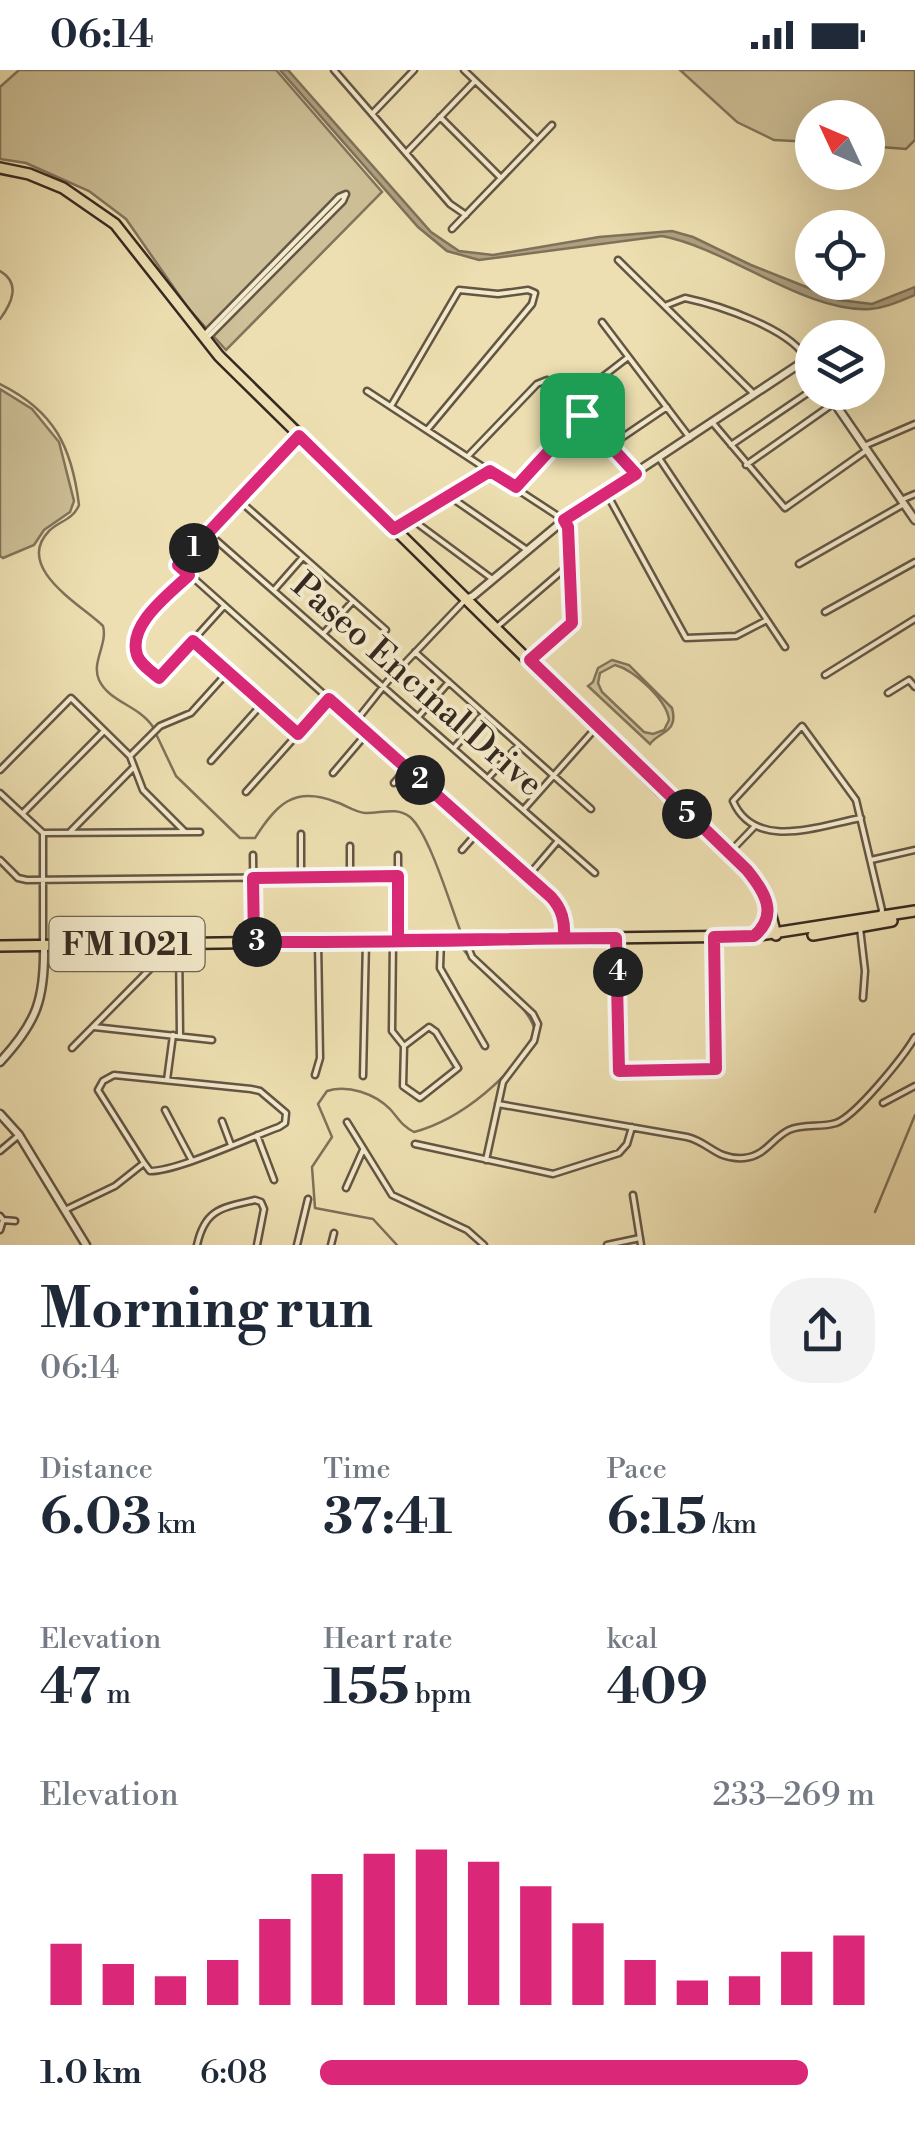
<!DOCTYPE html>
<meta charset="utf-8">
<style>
body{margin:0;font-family:"Libre Bodoni",serif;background:#f2f2f3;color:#1f2937;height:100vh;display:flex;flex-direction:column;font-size:38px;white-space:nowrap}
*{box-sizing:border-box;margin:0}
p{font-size:32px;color:#747a83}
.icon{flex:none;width:55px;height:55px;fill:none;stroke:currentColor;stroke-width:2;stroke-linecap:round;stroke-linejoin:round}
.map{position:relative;height:1175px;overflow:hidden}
.sheet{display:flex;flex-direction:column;background:#fff;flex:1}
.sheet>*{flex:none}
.needle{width:65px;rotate:314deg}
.buttons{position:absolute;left:795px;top:30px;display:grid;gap:20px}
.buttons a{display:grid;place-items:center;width:90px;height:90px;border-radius:50%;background:#fff;box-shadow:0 10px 40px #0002;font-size:50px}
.pin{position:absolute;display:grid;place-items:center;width:85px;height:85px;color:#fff;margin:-42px;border-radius:20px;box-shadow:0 5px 15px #0006}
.km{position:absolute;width:50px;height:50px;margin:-25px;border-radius:50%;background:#222;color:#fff;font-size:28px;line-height:50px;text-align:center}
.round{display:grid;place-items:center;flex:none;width:105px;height:105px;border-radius:40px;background:#f2f2f3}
.headline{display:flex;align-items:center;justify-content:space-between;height:170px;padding:0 40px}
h1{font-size:55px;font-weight:700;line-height:75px}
.metrics{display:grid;grid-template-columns:repeat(3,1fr);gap:15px;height:170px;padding:10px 40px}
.metrics div{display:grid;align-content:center}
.metrics b{font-size:50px;font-weight:700}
.metrics small{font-size:28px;font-weight:400}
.metrics p{font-size:28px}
.chart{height:280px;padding:20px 40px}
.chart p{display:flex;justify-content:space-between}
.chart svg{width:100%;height:180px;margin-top:10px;stroke:#db2777;stroke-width:6}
ul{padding:0 40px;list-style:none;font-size:32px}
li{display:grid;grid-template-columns:160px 120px 1fr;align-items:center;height:75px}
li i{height:25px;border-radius:12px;background:#db2777}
.status{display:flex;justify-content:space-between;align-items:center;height:70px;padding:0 50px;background:#fff;direction:ltr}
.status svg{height:28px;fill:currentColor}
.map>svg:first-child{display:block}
.green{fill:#cec098;stroke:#82745c;stroke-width:2.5;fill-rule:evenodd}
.water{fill:#afa180;stroke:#7f715a;stroke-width:2.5}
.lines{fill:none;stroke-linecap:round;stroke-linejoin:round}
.stream{stroke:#7f715a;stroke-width:2.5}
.minor-casing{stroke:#645644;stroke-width:9}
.tertiary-casing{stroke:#645644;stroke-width:11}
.primary-casing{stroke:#362920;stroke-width:14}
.minor{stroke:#f3eacc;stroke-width:4}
.tertiary{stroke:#f3eacc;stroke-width:6}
.primary{stroke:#eddfb1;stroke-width:9}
.route-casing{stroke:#fff;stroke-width:20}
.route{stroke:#db2777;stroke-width:12}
.labels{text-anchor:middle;stroke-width:8;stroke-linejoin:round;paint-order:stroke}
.shield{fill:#f3eacc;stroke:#6f6354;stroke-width:2.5}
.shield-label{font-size:32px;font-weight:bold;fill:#362920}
.street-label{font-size:35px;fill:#362920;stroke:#f3eacc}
</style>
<div class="status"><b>06:14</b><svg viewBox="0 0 49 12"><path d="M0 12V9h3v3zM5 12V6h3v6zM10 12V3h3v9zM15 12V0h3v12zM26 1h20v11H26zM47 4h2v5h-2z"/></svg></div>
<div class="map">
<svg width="915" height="1175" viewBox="0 0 915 1175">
<rect width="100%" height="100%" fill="#eddfb1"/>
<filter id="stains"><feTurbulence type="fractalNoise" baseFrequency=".002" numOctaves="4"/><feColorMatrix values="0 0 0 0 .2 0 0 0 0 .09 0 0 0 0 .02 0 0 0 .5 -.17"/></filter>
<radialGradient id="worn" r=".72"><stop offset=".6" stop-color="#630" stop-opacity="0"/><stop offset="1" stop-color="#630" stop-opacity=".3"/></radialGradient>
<path class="green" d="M19 0H276L382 122 226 280 188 238 126 149 89 121 26 93 0 89V17Z
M680 0H915V70L906 79 868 76V48H812V72L774 70 737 52Z
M0 319 32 339 59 372 74 431 70 442 44 460 34 475 3 488 0 486Z
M612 590 629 595 672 638C679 663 659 661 650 674L588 616 593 612 598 598ZM615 595C634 600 667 630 669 650L664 660 653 664 644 662 602 622 598 613 600 603Z"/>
<path class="water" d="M280 0H288L431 162 459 181 493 185 599 167 672 161 693 167 751 195 839 230 872 234 915 217V225C900 231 886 238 870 239 806 243 727 178 662 166L479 190 447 181 418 157Z"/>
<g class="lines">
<path class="stream" d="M0 201C21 213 12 233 0 249
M0 314C55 341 72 378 79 435 73 450 59 451 49 461 13 498 83 536 103 556 108 574 91 592 99 610 109 632 140 636 153 657
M157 666 176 706 240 768H255C276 735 294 715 336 732 346 735 354 742 365 743 380 744 396 736 410 747 429 763 450 834 460 860
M875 1142 915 1045
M397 1175 373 1149 315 1138 312 1097 332 1067 318 1034 327 1021C348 1014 375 1024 390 1039 399 1049 402 1056 414 1062 460 1050 516 1005 535 961 528 931 482 906 463 879"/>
<defs>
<path id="minor" d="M334 0 450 134 466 145
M464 0 536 69
M372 44 414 0
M440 47 500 107
M406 83 475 11
M452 159 552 55
M618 190 754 324
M667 235 685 228C718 235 792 259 807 290
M602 252 690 368
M203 266 339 127 346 124 343 131 208 267
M367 321 564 450 568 457 572 553 531 589
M570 332 627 288
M391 336 459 220 498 224 528 220 535 223 532 234 427 360
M712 352 785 438 867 380
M298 366 179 495 551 827 564 848V868
M611 375 667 337
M731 375 812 320
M864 376 915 354
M468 386 537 314 547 310 635 404
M659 388 785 577
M746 395 834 333
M516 417 582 345
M607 424 686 568 736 566 767 550
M449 426 527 480
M901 430 915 424
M240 431 386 560
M410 448 491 508
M396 458 491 401
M208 463 595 803
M799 494 904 434
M189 505C171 523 127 554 137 585 140 594 152 602 159 608L224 536
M274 520 303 487
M825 542 915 492
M498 556 570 494
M323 564 353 531
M193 571 297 664
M415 582 591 739
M825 605 915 549
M888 623 909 610 915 617
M419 646 449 612
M356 651 387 612 466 529
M454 678 484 644
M131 685 160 656 191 643 228 602
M211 691 263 633
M0 700 71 628 130 686 143 720 184 761
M333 703 367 663
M488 708 519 675
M394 713 406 699
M246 722 329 629
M0 723 43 763V874
M524 739 594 660
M23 743 104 661
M861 748C821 755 755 782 733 731L802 656 856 730 882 840 881 845
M71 761 134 697
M43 763 200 762
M301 764V807
M462 780 477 763
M729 783 755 756
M253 785 254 872
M398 785V870
M0 790 18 808 27 810 398 806
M871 790 915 780
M350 806V776
M528 806 557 772
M860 858 865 901 863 928
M393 870 392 961 404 976 403 1016 420 1028 458 998 436 962 429 957 404 976
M441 870 440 898 485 976
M616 870 619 1001 716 999 714 867
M466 872 472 887 533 944 538 954 534 971 503 1012 486 1090
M179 873 180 966
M94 957 212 970
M72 978 151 898V874
M315 1005 320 988 318 872
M363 1006 366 871
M167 1010 173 965
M883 1033 915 1016
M498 1034 687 1067C709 1072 716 1090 744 1088 766 1086 772 1068 789 1060 804 1053 821 1058 836 1053 856 1046 904 986 915 967
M165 1040 191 1089
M222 1051 231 1075
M347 1052 392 1125 467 1160 484 1175
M257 1065 274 1110
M415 1074 553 1104 619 1083 627 1074 632 1057
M0 1081 19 1065
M346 1118 363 1080
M633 1125 641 1175
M67 1139 115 1116 144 1093 150 1101C178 1101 248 1068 279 1057L285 1053 286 1043 260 1021 251 1019 114 1005 103 1011 98 1020 144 1093
M0 1146 3 1150 0 1160
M3 1150 15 1151
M197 1175C205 1139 221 1138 255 1130L261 1132 264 1139 257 1175
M297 1175 308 1129
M331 1175 334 1163
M607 1175 640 1168"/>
<path id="tertiary" d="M827 322 915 450
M466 529 473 526 564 450 801 293 807 290 812 299
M0 992C37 952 45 929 44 875
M0 1044 19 1065 86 1175"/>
<path id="primary" d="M0 98 29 104 63 118 115 154 219 286 659 719 747 800 767 831 776 865
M813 865 892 851
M0 876 754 866 915 841"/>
</defs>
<use href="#minor" class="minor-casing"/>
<use href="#tertiary" class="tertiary-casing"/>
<use href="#primary" class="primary-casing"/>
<use href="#minor" class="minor"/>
<use href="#tertiary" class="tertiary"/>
<use href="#primary" class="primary"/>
</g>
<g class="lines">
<defs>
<path id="route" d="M582 345 516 417 490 401 394 459 299 366 178 495 189 505C171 523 127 554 137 585 140 594 152 602 159 608L193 571 298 664 329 629 551 827C562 839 565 851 564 868 461 871 357 872 254 872L253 808 398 806V870L616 868 619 1001 716 999 714 867 754 866C779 845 765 822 747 800L530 590 572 553 568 457 564 450 636 404 582 345"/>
</defs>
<use href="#route" class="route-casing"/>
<use href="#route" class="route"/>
</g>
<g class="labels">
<rect class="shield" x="49.5" y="847" width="155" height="54" rx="8"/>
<g class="shield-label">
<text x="127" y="885">FM 1021</text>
</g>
<g class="street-label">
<text transform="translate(418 614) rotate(41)" y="12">Paseo Encinal Drive</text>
</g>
</g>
<rect width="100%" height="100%" filter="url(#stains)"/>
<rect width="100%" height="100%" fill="url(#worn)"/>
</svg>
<div class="buttons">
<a><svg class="needle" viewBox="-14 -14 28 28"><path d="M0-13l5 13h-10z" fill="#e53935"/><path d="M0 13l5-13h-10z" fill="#747a83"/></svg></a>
<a><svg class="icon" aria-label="locate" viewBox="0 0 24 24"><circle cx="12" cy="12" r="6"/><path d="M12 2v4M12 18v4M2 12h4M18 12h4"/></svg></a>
<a><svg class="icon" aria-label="layers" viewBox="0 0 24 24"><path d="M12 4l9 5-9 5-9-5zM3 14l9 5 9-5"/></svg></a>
</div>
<div class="pin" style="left:582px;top:345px;background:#1e9e55"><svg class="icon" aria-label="arrive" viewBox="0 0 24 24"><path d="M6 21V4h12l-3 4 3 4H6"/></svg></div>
<b class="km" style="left:194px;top:478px">1</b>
<b class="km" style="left:420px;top:710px">2</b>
<b class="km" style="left:257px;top:872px">3</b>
<b class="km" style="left:618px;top:902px">4</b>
<b class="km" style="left:687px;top:744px">5</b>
</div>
<section class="sheet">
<div class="headline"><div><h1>Morning run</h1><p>06:14</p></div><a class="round"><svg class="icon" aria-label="share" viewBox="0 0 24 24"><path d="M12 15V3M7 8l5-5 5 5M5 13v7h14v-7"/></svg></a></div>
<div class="metrics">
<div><p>Distance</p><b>6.03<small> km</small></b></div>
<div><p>Time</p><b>37:41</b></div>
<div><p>Pace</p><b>6:15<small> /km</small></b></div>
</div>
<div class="metrics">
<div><p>Elevation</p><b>47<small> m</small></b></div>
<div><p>Heart rate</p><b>155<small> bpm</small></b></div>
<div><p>kcal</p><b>409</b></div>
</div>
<div class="chart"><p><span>Elevation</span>233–269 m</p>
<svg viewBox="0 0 160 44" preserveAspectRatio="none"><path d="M5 44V29M15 44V34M25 44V37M35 44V33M45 44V23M55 44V12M65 44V7M75 44V6M85 44V9M95 44V15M105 44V24M115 44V33M125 44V38M135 44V37M145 44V31M155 44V27"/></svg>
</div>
<ul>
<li><b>1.0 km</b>6:08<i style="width:88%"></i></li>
</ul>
</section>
